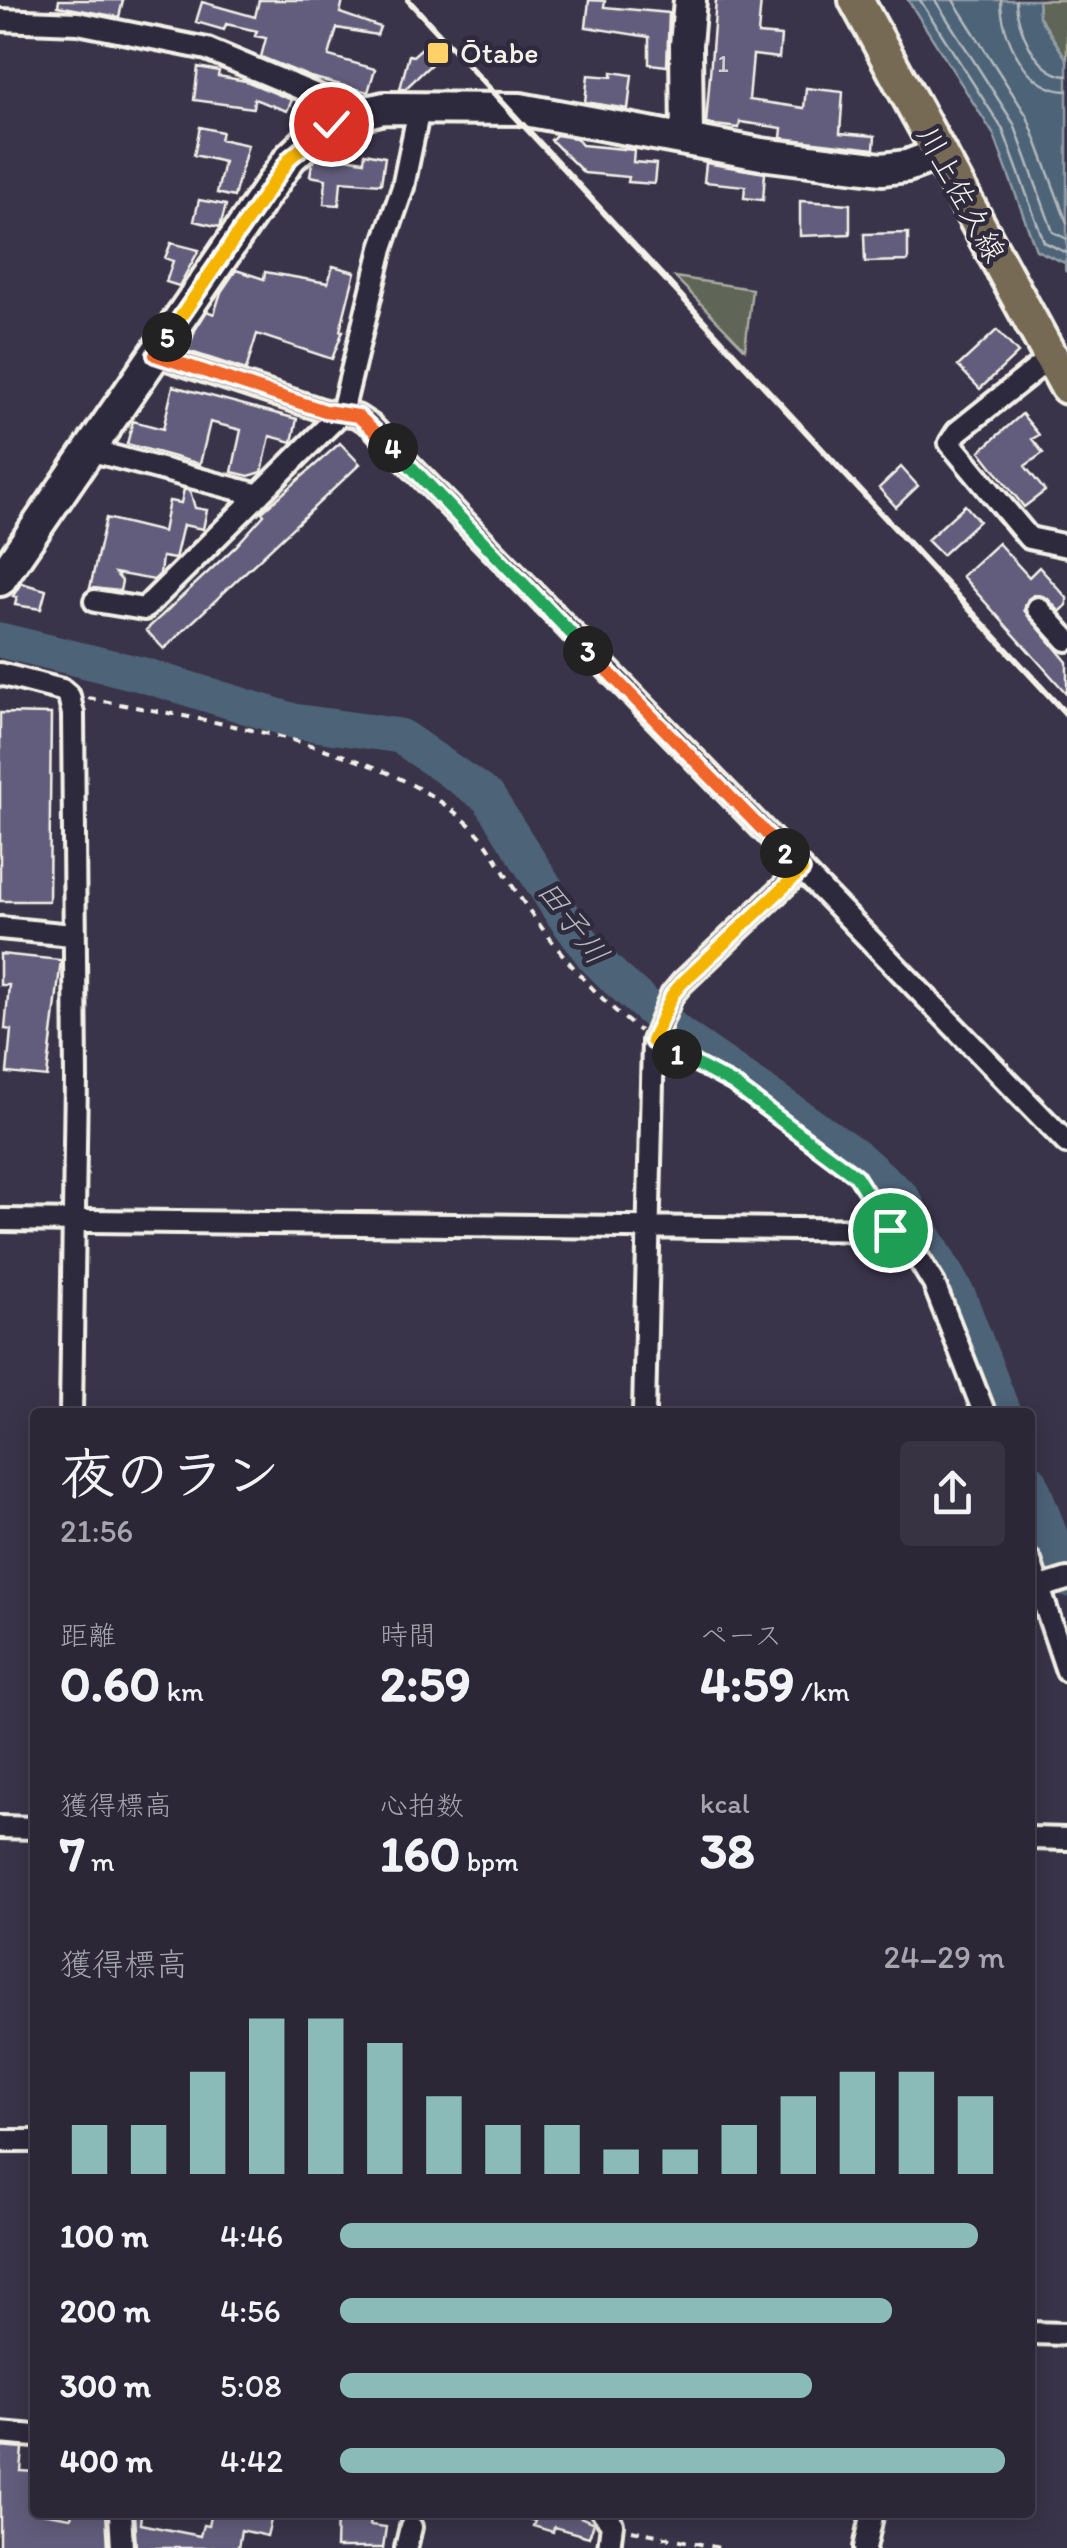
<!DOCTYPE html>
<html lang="ja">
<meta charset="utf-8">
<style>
body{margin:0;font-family:Itim,"Klee One",sans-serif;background:#373342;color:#f1f3f6;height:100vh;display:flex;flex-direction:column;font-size:38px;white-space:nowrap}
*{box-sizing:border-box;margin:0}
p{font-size:32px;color:#a6a5ad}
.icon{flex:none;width:55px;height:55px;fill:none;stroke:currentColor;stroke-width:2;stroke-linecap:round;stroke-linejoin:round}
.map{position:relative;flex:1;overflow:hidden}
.details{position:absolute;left:30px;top:1408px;width:1005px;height:1110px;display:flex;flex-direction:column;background:#2b2737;border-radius:10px;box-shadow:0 5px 25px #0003,0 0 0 2px #474452}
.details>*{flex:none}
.pin{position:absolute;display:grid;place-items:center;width:85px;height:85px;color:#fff;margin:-42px;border:5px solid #fff;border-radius:50%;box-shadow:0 2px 10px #0007}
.km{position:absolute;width:50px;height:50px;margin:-25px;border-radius:50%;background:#222;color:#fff;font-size:28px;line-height:50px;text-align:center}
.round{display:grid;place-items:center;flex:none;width:105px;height:105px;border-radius:10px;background:#373342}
.overview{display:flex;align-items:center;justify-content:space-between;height:170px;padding:0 30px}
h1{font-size:55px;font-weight:800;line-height:75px}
.metrics{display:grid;grid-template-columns:repeat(3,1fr);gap:15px;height:170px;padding:10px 30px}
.metrics div{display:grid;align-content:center}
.metrics b{font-size:50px;font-weight:800}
.metrics small{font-size:28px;font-weight:400}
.metrics p{font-size:28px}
.chart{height:280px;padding:20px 30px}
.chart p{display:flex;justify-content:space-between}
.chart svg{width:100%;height:180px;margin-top:10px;stroke:#8bbbb9;stroke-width:6}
ul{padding:0 30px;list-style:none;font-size:32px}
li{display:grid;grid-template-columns:160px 120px 1fr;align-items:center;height:75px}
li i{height:25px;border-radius:12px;background:#8bbbb9}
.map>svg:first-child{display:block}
.green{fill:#5f6659;stroke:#aaaca0;stroke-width:2.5}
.water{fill:#4d6378;stroke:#909ca5;stroke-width:2.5}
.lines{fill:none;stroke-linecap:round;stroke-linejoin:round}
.shore{stroke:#b1b8bb;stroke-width:2.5}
.stream{stroke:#909ca5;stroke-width:6}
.river{stroke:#4d6378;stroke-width:35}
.building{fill:#625d7b;stroke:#f4f1e8;stroke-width:2.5}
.street-casing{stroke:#f4f1e8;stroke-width:28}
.secondary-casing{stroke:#f4f1e8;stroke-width:38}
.primary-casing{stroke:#f4f1e8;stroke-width:40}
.path{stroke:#f4f1e8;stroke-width:4;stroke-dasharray:8 8;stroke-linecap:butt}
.street{stroke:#2f2a3d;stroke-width:20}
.secondary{stroke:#2f2a3d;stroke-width:30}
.primary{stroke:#766a54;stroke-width:32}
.rail{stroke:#f4f1e8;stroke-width:6}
.split-1-casing{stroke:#fff;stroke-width:20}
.split-2-casing{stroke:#fff;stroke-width:20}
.split-3-casing{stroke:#fff;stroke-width:20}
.split-4-casing{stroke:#fff;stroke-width:20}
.split-5-casing{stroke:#fff;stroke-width:20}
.split-6-casing{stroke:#fff;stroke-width:20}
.split-1{stroke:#22a559;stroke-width:12}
.split-2{stroke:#f5b400;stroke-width:12}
.split-3{stroke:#f0652b;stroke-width:12}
.split-4{stroke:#22a559;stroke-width:12}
.split-5{stroke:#f0652b;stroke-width:12}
.split-6{stroke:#f5b400;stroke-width:12}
.poi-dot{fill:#ffd166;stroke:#2f2a3d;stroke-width:4}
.labels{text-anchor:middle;stroke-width:9;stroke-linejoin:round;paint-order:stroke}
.number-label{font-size:25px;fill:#d0cccd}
.poi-label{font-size:30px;fill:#f4f1e8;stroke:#2f2a3d;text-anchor:start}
.street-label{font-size:30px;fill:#f4f1e8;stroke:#2f2a3d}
.water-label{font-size:32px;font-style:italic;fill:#b1b8bb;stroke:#2f2a3d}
</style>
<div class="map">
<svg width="1067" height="2548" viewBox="0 0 1067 2548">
<rect width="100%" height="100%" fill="#393449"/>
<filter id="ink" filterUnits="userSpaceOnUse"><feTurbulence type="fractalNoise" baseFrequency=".01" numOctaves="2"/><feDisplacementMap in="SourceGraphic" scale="20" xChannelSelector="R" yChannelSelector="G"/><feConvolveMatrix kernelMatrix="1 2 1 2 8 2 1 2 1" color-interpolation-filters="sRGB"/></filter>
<g filter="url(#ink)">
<path class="green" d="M1038 0H1067V60L1039 16Z
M675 277 752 289 745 349Z"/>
<path class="water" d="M908 0H1038L1039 17 1067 60V264L1036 250 994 135Z"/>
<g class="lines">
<path class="shore" d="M920 0 1003 130 1044 242 1067 253
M935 0 1014 124 1053 232 1067 239
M953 0 1027 116 1067 223
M1001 0C1001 36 1026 90 1067 91
M1016 0C1016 27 1036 74 1067 76"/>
<path class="stream" d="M1067 261V270"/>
<path class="river" d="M0 640 140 674 294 721 400 736 488 797 561 912 594 957 616 979 679 1034 856 1156 902 1197 959 1297 1003 1412
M1030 1481 1067 1580"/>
</g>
<path class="building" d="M59 0H123L119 17 58 6Z
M259 0H343L340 13 380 27 377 35 337 28 329 56 375 69 368 92 310 77 261 57 266 38 255 36 257 31 226 24 224 30 196 22 202 2 255 17Z
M589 0 605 1 604 7 669 13 667 66 649 64V37L586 27Z
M716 0H761L758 34 781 36 779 58 753 55 749 100 804 108 806 88 843 92 840 133 875 136 874 149 781 138 782 128 740 122 739 128 706 124Z
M430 41 442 54 405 89H400L409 55 413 56Z
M198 67 219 71 218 76 246 81 292 100 287 111 254 99 253 108 194 100Z
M612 72 632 75 628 109 585 102 588 75 612 77Z
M200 127 222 132 220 139 248 145 234 197 217 193 224 162 194 155Z
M556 135 576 138 582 145 634 150 633 162 656 164 654 184 628 182 629 177 584 173 551 140Z
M329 148 335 149 333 156 364 161 365 153 385 157 381 184 341 181 339 205 324 204 326 179 310 176 312 163Z
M706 163 765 173 763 200 744 198 745 186 704 182Z
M199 200 226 205 220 227 194 221Z
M800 201 850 204V234L800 236Z
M908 233V261L865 262 864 234Z
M171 243 199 250 179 286 166 282 173 261 165 258Z
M333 266 355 272 340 331H343L332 359 257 334 246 370 188 351 195 330 207 311 214 314 221 292 236 270 264 279 265 272 328 283Z
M997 330 1018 353 980 389 958 366Z
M173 386 297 419 292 442 270 436 262 472 249 476 232 472 241 430 210 422 200 464 127 444 133 421 163 429Z
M1022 414 1039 435 1032 439 1043 453 1025 466 1045 491 1024 507 980 451Z
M340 443 360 464 164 649 146 630 235 547 264 515 262 512Z
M901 467 918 486 896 507 879 488Z
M184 489 190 491 195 508 207 510 203 529 183 525 175 559 162 557 160 574 154 580 115 573 122 581 120 591 90 588 106 518 163 532 169 501 181 503Z
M965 505 979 521 942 555 927 540Z
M998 543 1029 577 1039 567 1067 598V605L1060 612 1047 598 1034 595 1028 599 1024 610 1067 662V694L962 576Z
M21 583 46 590 41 609 15 605 17 597 13 596Z
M0 713 51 714 49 901H0Z
M0 954 61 960 47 1077 7 1073 11 1030 5 1029 9 985H0Z
M0 2447 23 2449 21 2471 35 2472V2512L71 2518 72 2512H106L108 2548H0Z
M211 2512H273L267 2536 241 2530 238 2548H136L134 2513 141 2514 140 2524 200 2536 203 2525 208 2526Z
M337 2512H372L370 2525 386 2527 383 2548H336Z
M521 2512H569L594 2523 589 2537 554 2527 553 2532 533 2526 535 2521 520 2516Z"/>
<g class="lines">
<defs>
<path id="street" d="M0 20 78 23 207 49 328 100 341 118
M1056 353 957 432 950 443 1029 538 1067 546
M155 355 325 411 357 416 371 425 1067 1143
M89 450 259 495
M95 601 144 609 342 412 382 248 403 187 419 109
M1038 608 1067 640
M0 674 62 690 69 696 73 714 76 1079 71 1412
M0 928 72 935
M0 1220 890 1230 904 1235 934 1284 984 1412
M644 1412 653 1041 672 995 682 983 802 869
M1030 1561 1067 1671
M1038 1588 1067 1579
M0 1827 35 1828
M1030 1838 1067 1839
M0 2141H35
M1030 2333 1067 2334
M0 2433 35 2436
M120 2512 122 2548
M603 2512 612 2524 609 2548
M406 2548 411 2527
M865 2548 873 2512"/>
<path id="secondary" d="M687 140 686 45 690 0
M0 580 290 158 314 135 341 118 384 108 520 109 761 154 882 169 907 166 939 154"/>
<path id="primary" d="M856 0 1067 387"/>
</defs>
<use href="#street" class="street-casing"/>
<use href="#secondary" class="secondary-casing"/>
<use href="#primary" class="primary-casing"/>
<path class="path" d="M88 698C206 722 383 742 472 827 491 845 504 874 519 896 553 945 592 995 640 1031
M673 1052 733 1084 856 1176 877 1209
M632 2530 720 2548"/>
<use href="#street" class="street"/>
<use href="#secondary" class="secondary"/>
<use href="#primary" class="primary"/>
<path class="rail" d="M408 0 1067 715"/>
</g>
</g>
<g class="lines" filter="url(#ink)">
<defs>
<path id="split-1" d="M677 1054 733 1084 856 1176 890 1230"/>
<path id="split-2" d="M677 1054 652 1041 672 995 682 983 802 870 785 853"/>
<path id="split-3" d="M588 651 785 853"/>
<path id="split-4" d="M393 448 588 651"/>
<path id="split-5" d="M167 337 155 355 325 411 358 416 393 448"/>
<path id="split-6" d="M167 337 290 158 331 124"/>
</defs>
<use href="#split-1" class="split-1-casing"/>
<use href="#split-2" class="split-2-casing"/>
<use href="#split-3" class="split-3-casing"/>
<use href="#split-4" class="split-4-casing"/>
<use href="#split-5" class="split-5-casing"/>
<use href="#split-6" class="split-6-casing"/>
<use href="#split-1" class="split-1"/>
<use href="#split-2" class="split-2"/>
<use href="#split-3" class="split-3"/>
<use href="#split-4" class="split-4"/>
<use href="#split-5" class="split-5"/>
<use href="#split-6" class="split-6"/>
</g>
<rect class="poi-dot" x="426" y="41" width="24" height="24" rx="5"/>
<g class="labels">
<g class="number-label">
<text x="723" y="72">1</text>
</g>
<g class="poi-label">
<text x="460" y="63">Ōtabe</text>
</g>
<g class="street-label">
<text transform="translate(961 194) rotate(61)" y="10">川上佐久線</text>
</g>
<g class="water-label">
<text transform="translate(573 922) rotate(53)" y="11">田子川</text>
</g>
</g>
</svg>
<div class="pin" style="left:890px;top:1230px;background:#1e9e55"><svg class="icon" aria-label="arrive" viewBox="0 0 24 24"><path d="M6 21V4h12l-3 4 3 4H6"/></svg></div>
<div class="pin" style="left:331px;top:124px;background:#d93025"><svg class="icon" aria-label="check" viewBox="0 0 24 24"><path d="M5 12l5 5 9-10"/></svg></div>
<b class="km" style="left:677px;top:1054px">1</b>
<b class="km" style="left:785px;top:853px">2</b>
<b class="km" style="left:588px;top:651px">3</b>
<b class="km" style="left:393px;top:448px">4</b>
<b class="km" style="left:167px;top:337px">5</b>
<section class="details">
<div class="overview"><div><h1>夜のラン</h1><p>21:56</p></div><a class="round"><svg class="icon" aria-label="share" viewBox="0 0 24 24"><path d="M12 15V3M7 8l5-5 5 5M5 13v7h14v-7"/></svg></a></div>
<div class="metrics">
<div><p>距離</p><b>0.60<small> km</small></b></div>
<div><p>時間</p><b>2:59</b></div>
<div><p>ペース</p><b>4:59<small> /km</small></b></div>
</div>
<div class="metrics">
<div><p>獲得標高</p><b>7<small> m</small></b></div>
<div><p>心拍数</p><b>160<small> bpm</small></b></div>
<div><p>kcal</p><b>38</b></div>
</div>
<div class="chart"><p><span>獲得標高</span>24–29 m</p>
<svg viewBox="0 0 160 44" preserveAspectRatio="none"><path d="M5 44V32M15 44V32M25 44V19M35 44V6M45 44V6M55 44V12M65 44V25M75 44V32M85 44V32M95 44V38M105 44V38M115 44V32M125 44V25M135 44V19M145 44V19M155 44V25"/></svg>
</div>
<ul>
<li><b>100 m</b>4:46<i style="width:96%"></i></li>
<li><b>200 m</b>4:56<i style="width:83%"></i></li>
<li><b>300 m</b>5:08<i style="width:71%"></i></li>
<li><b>400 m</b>4:42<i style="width:100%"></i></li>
</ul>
</section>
</div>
